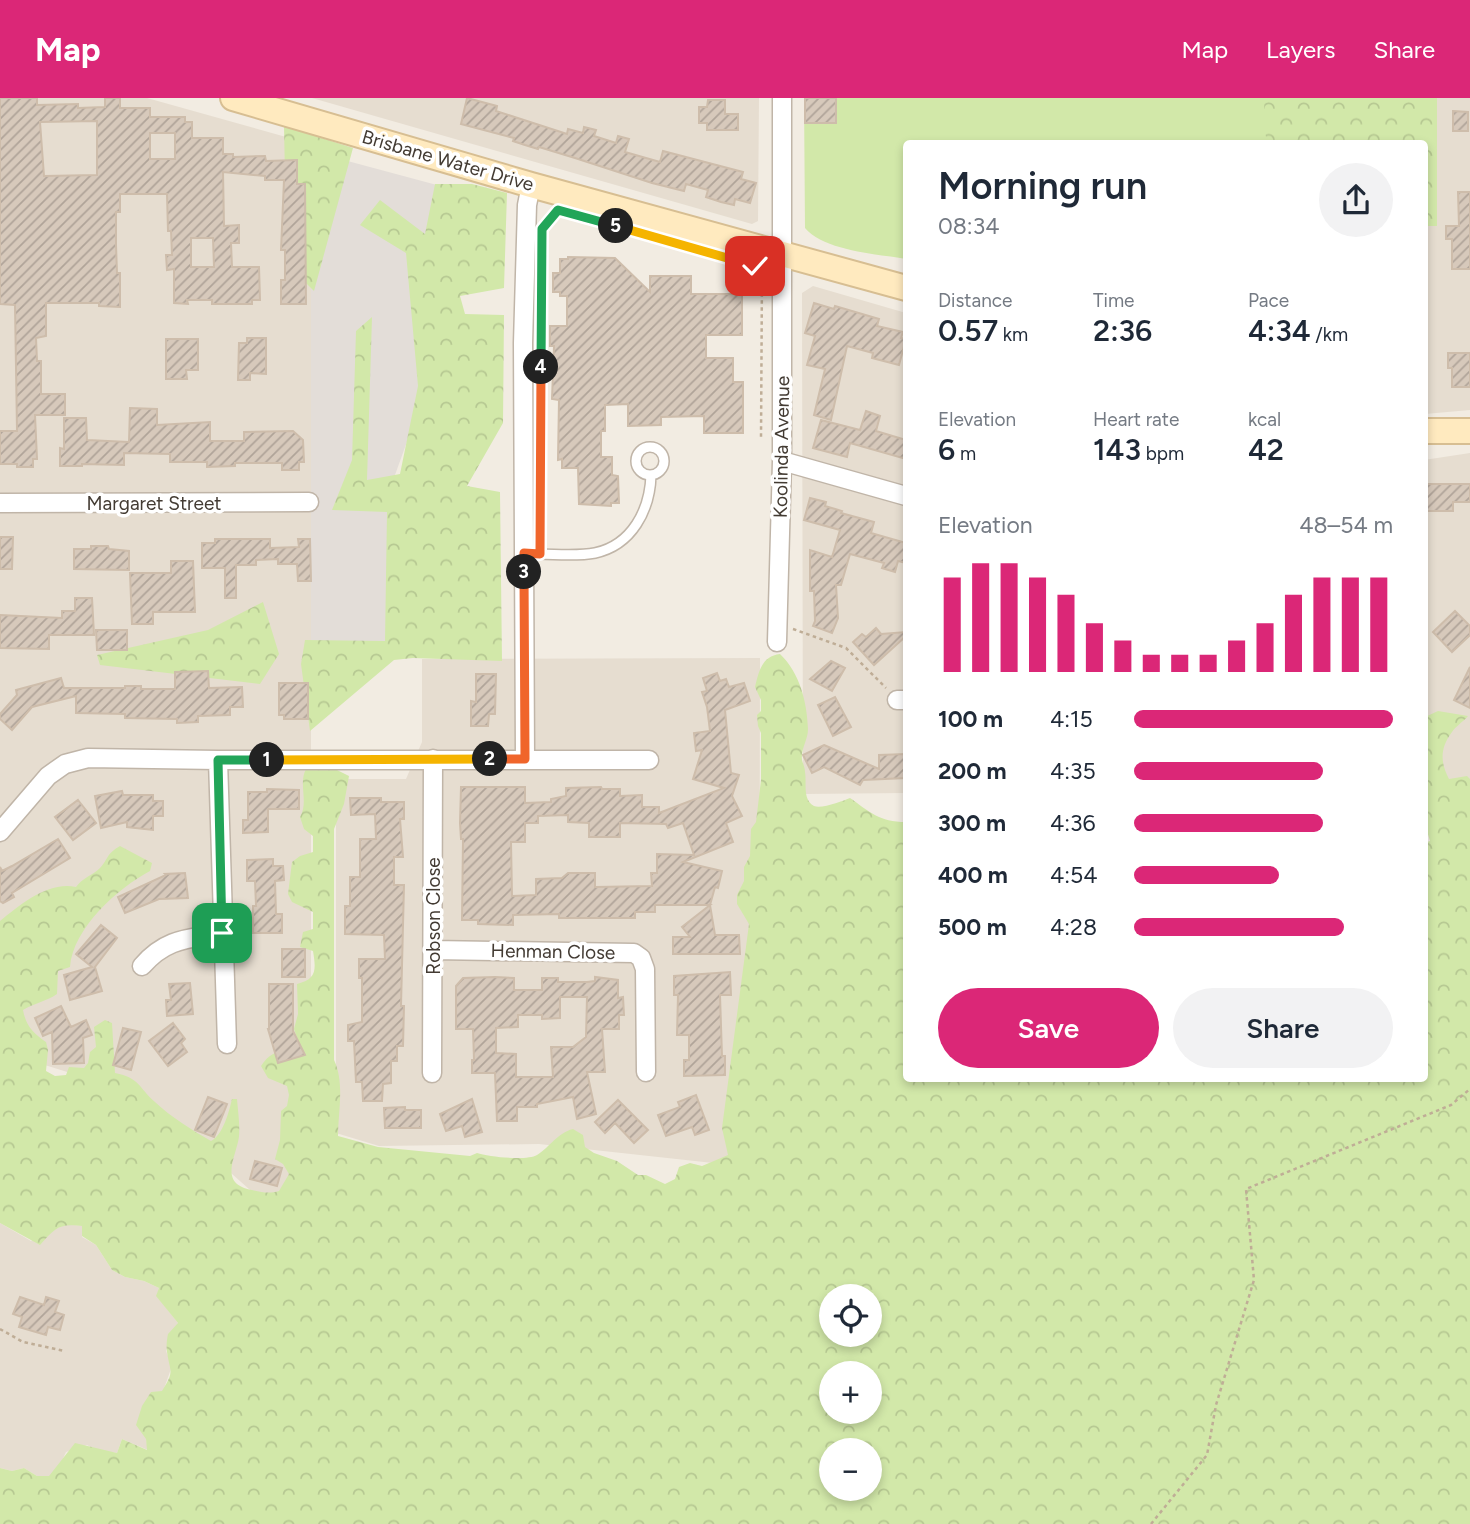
<!DOCTYPE html>
<meta charset="utf-8">
<style>
body{margin:0;font-family:Figtree,sans-serif;background:#f2f2f3;color:#1f2937;height:100vh;display:flex;flex-direction:column;font-size:26px;white-space:nowrap}
*{box-sizing:border-box;margin:0}
p{font-size:23px;color:#747a83}
.icon{flex:none;width:38px;height:38px;fill:none;stroke:currentColor;stroke-width:2;stroke-linecap:round;stroke-linejoin:round}
.map{position:relative;flex:1;overflow:hidden}
.drawer{position:absolute;left:903px;top:42px;width:525px;height:942px;display:flex;flex-direction:column;background:#fff;border-radius:7px;box-shadow:0 4px 10px #0003}
.drawer>*{flex:none}
.buttons{position:absolute;left:819px;top:1186px;display:grid;gap:14px}
.buttons a{display:grid;place-items:center;width:63px;height:63px;border-radius:50%;background:#fff;box-shadow:0 4px 10px #0003;font-size:35px}
.pin{position:absolute;display:grid;place-items:center;width:60px;height:60px;color:#fff;margin:-30px;border-radius:14px;box-shadow:0 4px 10px #0006}
.km{position:absolute;width:35px;height:35px;margin:-18px;border-radius:50%;background:#222;color:#fff;font-size:19px;line-height:35px;text-align:center}
.round{display:grid;place-items:center;flex:none;width:74px;height:74px;border-radius:37px;background:#f2f2f3}
.summary{display:flex;align-items:center;justify-content:space-between;height:119px;padding:0 35px}
h1{font-size:38px;font-weight:600;line-height:52px}
.figures{display:grid;grid-template-columns:repeat(3,1fr);gap:10px;height:119px;padding:7px 35px}
.figures div{display:grid;align-content:center}
.figures b{font-size:30px;font-weight:600}
.figures small{font-size:19px;font-weight:400}
.figures p{font-size:19px}
.chart{height:196px;padding:14px 35px}
.chart p{display:flex;justify-content:space-between}
.chart svg{width:100%;height:126px;margin-top:7px;stroke:#db2777;stroke-width:6}
.primary-button{display:flex;gap:14px;margin-top:auto;padding:14px 35px}
.primary-button a{flex:1;height:80px;border-radius:42px;background:#db2777;color:#fff;font-size:28px;font-weight:600;line-height:80px;text-align:center}
.primary-button a+a{background:#f2f2f3;color:#1f2937}
ul{padding:0 35px;list-style:none;font-size:23px}
li{display:grid;grid-template-columns:112px 84px 1fr;align-items:center;height:52px}
li i{height:18px;border-radius:9px;background:#db2777}
header{display:flex;align-items:center;gap:42px;box-sizing:border-box;height:98px;padding:0 35px;background:#db2777;color:#fff}
header strong{font-size:33px}
nav{display:flex;gap:38px;margin-inline-start:auto;font-size:24px}
.map>svg:first-child{display:block}
.residential{fill:#e6ddd0}
.industrial{fill:#e3ddd8}
.green{fill:#d2e8a9}
.forest{fill:url(#forest-crowns);fill-rule:evenodd}
.building{fill:url(#building-hatch);stroke:#cebdab;stroke-width:2;fill-rule:evenodd}
.lines{fill:none;stroke-linecap:round;stroke-linejoin:round}
.lane-casing{stroke:#c0b5a8;stroke-width:12}
.street-casing{stroke:#c0b5a8;stroke-width:21}
.secondary-casing{stroke:#d7be92;stroke-width:28}
.path{stroke:#bfad96;stroke-width:2.5;stroke-dasharray:3.5 3.5;stroke-linecap:butt}
.lane{stroke:#fff;stroke-width:9}
.street{stroke:#fff;stroke-width:18}
.secondary{stroke:#ffeabf;stroke-width:24}
.split-1-casing{stroke:#fff;stroke-width:14}
.split-2-casing{stroke:#fff;stroke-width:14}
.split-3-casing{stroke:#fff;stroke-width:14}
.split-4-casing{stroke:#fff;stroke-width:14}
.split-5-casing{stroke:#fff;stroke-width:14}
.split-6-casing{stroke:#fff;stroke-width:14}
.split-1{stroke:#22a559;stroke-width:9}
.split-2{stroke:#f5b400;stroke-width:9}
.split-3{stroke:#f0652b;stroke-width:9}
.split-4{stroke:#f0652b;stroke-width:9}
.split-5{stroke:#22a559;stroke-width:9}
.split-6{stroke:#f5b400;stroke-width:9}
.labels{text-anchor:middle;stroke-width:7;stroke-linejoin:round;paint-order:stroke}
.street-label{font-size:19px;fill:#433b33;stroke:#fff}
</style>
<header>
<strong>Map</strong>
<nav><a>Map</a><a>Layers</a><a>Share</a></nav>
</header>
<div class="map">
<svg width="1470" height="1426" viewBox="0 0 1470 1426">
<defs>
<pattern id="forest-crowns" width="20" height="18" patternUnits="userSpaceOnUse" patternTransform="scale(1.75)"><rect width="20" height="18" fill="#d2e8a9"/><path d="M2 6a3 3 0 1 1 6 0M12 15a3 3 0 1 1 6 0" fill="none" stroke="#b6c892"/></pattern>
<pattern id="building-hatch" width="6" height="6" patternUnits="userSpaceOnUse" patternTransform="scale(1.75)"><rect width="6" height="6" fill="#d7c9bb"/><path d="M-1 1l2-2M0 6l6-6M5 7l2-2" fill="none" stroke="#b0a499"/></pattern>
</defs>
<rect width="100%" height="100%" fill="#f2ece2"/>
<path class="residential" d="M0 0H147L311 46V1146L144 998 0 953Z
M312 0H759L758 123 752 126Z
M1437 0H1470V312L1425 316 1424 128H1437Z
M813 188 906 215V695L803 696 802 195Z
M1470 355V697H1425L1424 362Z
M760 560 759 1070 539 1046 379 1048 336 1035V724L347 681H406L422 644V561Z
M0 1125 31 1143 66 1126 82 1128V1139L96 1147 112 1172 125 1179 144 1183 159 1190 157 1198 178 1225 166 1253 172 1268 146 1341 148 1352 122 1341 117 1355 96 1352 87 1347 66 1354 61 1365 49 1379 37 1378 24 1370 12 1373 0 1370Z"/>
<path class="industrial" d="M329 58 448 90 426 291 391 388 393 549 311 552V174Z"/>
<path class="green" d="M804 0H1437V128H1425L1424 46H906V161C878 156 824 153 805 130Z"/>
<path class="forest" d="M1265 0H1437V128H1425L1424 46 1267 45 1263 21Z
M284 28 353 50 314 193 299 178 285 80Z
M435 86H472L507 95 504 190 460 198 465 216 504 217 503 325 467 388 500 394 502 563 413 560 394 562 310 633 301 566 305 542 385 543 387 414 332 412 352 362 356 233 372 219 367 382 400 376 418 288 406 155 360 127 380 102 425 136Z
M263 504 279 556 260 586 100 567 97 557 208 532Z
M780 556C800 575 807 604 808 631 808 641 802 649 802 658 801 663 805 668 805 674 807 685 802 702 814 708 822 711 843 703 850 700 870 714 879 724 906 724V980H1424V745L1430 743 1424 723 1425 619 1438 613 1468 618C1463 624 1456 628 1452 634 1440 650 1440 664 1449 681L1467 678 1470 681V1426H0V1370L12 1373 24 1370 37 1378H49L75 1345 117 1355 122 1341 147 1352 146 1341 136 1327 142 1308 151 1294 162 1293C175 1272 170 1275 167 1254 166 1248 167 1241 168 1236L178 1225 156 1198 159 1190 144 1183 125 1179 112 1172 96 1147 82 1138V1128C59 1125 55 1130 40 1147L0 1125V823C20 807 48 783 76 789 82 780 93 777 100 770 109 760 106 756 120 748L152 765 150 773C118 790 73 830 70 869L58 873 57 896C47 903 35 905 23 912 26 928 33 935 46 944L48 952 46 973 55 978 66 977 69 969 84 970 88 965 90 954 96 949 94 929 105 922 112 925 115 975C140 980 138 989 155 1004 171 1019 192 1032 211 1043 223 1037 229 1014 232 1001H237C238 1013 241 1034 238 1044 233 1065 221 1086 252 1092 261 1094 269 1096 279 1093L289 1076 283 1066 275 1061 280 1042 281 1013 287 1008 289 997 287 988 268 980 261 968C272 951 283 952 302 954L294 931 298 916 297 886C317 881 316 872 313 853L300 849 303 834 313 831V814L292 804 288 796 292 764 300 758 313 754V738L304 731 300 719C309 704 298 686 306 671H335L349 678 344 706 334 731V962C345 985 338 1014 338 1038L378 1049 470 1058 477 1055C489 1059 527 1063 537 1057 550 1049 557 1035 573 1031L583 1037 585 1049 594 1055 617 1063 638 1077H646L665 1086 675 1081 679 1069 690 1065 702 1068 728 1057 722 1030 749 826 737 806V797L744 783V769L750 758 751 731 756 724 761 682V635L758 628 757 617 761 613V602L755 589C759 573 762 558 780 556ZM831 1199H870V1237H831ZM831 1276H870V1314H831ZM831 1353H870V1391H831Z"/>
<path class="building" d="M0 0H37V7L78 6V10L105 9V0H120V10H150V19H185V24H192V40H223V56H233V59L265 58 266 63 297 62V86H305L306 206H281V182H285V152H281L284 82H265V78L223 74 224 128 239 127V145H231L232 169H259L260 202H252V206H212V202H187L188 206 174 205V171L167 172 166 157H172L171 133H168L167 96H120V114H116V147L117 175H120V209L99 208V205H46V238L36 240 37 263H41V296H65V317H35L37 361H33V369H17V366H0V333H17L15 207 0 206ZM97 23V77L44 78 40 24ZM150 35H175V61H150ZM191 140H213L214 169H191Z
M467 0 497 8 496 13 567 36 568 31 583 35 584 29 596 32 594 38 616 45 618 38 629 41 625 54 660 64 663 53 743 74 741 81 756 85 750 105 735 101 734 107 721 104 706 99 708 92 686 86 684 93 652 85 575 60 539 49 538 51 525 47 513 43 514 40 461 26Z
M805 0H836V25H805Z
M708 2H725V16H738V32H707V25H699V9H707Z
M1453 13 1468 14V33H1453Z
M1458 94H1470V171H1452V141H1446V128H1459Z
M568 159 615 160 650 194V178H691V196H742V237H706V260H733V284H743V335H704V318L661 319V327L628 328V306L605 307V333H601V359H612V377L618 378 619 405H611V408L579 406 578 370H562V361L558 362 559 302 552 301 554 248H550V228H567V198H560V194H553V175H560V161H568Z
M814 205 834 211 835 208 879 221 877 228 903 234 901 240 906 241 899 267 872 260 873 255 847 248 831 322 814 317 825 271 807 267 815 238 805 235Z
M247 240H266V276L250 275V282H238L239 245H247Z
M166 241H198V272H186L187 281H166Z
M1448 255H1470V289H1452V270H1448Z
M130 310 157 311V327L210 324V343H244V334L293 333 303 342 304 364H299V372H282V365H235V368L207 369V364H170V356L124 355V367L82 366V368H60V350L64 351V320H86L87 342 129 344Z
M866 313 880 318 876 333 906 342V361L850 345 847 359 813 350 821 322 860 332Z
M1424 386H1470V404H1453V413H1427Z
M810 400 826 404 825 408 842 413 841 415 874 424 871 435 906 445V465L898 463 895 474 882 470 884 465 850 456 841 487H836L838 520 832 535 813 528 815 523 814 493H810V452L832 459 840 432 804 422Z
M0 439H13L12 471H0Z
M215 441H270V450L299 449 298 441H310L311 483H298L297 466H278V461L256 462V467H236V500H225V470H202V445H215Z
M91 448H108L109 451 129 453V472L74 471V451H91Z
M171 463H193L195 514H153V526H132L130 475H171Z
M75 500H92L94 537H49V551L0 550V517L62 520V513H75Z
M1455 513 1470 528V537L1452 554 1433 534Z
M876 530 881 536 906 534V538L874 567 853 544 862 536 866 539Z
M96 532H127V552H97Z
M831 563 845 570 832 593 810 581Z
M1470 569V610L1454 602Z
M208 573 209 590 242 589 243 609H230V617L198 618V624L177 625V621L125 620V616L76 615V598L32 609 12 632 0 621V616L17 597 16 592 61 580 64 590H125V588H141V591H175V574Z
M717 575 720 583 726 581 729 589 744 585 750 603 725 612 731 675 739 677 732 698 742 718 726 725 733 744 683 764 722 773 718 790 715 789 710 807 715 837H739L740 856H673V839H690L682 829 710 807H655V814H635V820H559V816L513 817V827L478 826V822H462L463 741H461L460 725 461 689H525V705L551 704V701L566 698V690L601 689 602 691H620V698L642 697V709H659V715L724 690 693 681 702 652 696 653 694 635 710 633 707 609 702 594 707 593 703 580ZM568 717V724L589 725V739H620V725L666 726 668 730 683 725 694 757 657 756V775H651L652 788 595 789V775H568L562 780 536 781V797L512 798 511 744H525V725H538V718Z
M476 576H496L495 616H489L488 628H471V603L476 604Z
M279 585H308V621H284V617H279Z
M835 599 851 629 833 638 818 607Z
M824 647 879 671V657L906 656V680L863 682 860 687 824 669 812 675 803 657Z
M267 691 299 692V711H268V734L243 735V722H248V694H267Z
M122 693 123 697H153V703H163V718H153V732L127 729V724L101 730 95 698Z
M350 700H381V704H404V721H400L403 759H394V787H404L401 908H404L403 948H397V963H391V985L383 986 382 1003H363L362 984H356L354 943H348V927L362 924V880H359V861H385L384 837 345 836V808H350V779H360V741H376L375 716 351 717Z
M78 702 96 725 73 742 55 719Z
M58 741 70 760 12 795 14 799 3 805 0 803V769L2 773 12 768Z
M273 761V768H283L284 782 275 783 276 816H282V835H253V808H256L255 783H247V762Z
M185 775 188 800 159 801 125 815 118 799 166 777 165 776Z
M101 827 117 840 95 869 102 893 70 902 64 877 92 869 76 856Z
M282 851H305V879H282Z
M730 874 731 897H720L722 958H725V977L684 978V962H689V937H677L678 897H674V878Z
M495 879 514 880V892H542V880H558V884H587L595 883V879L618 882V900L623 899 624 917H619V931H602L605 974H587L596 1016 577 1021 573 999 537 1006V1009H517V1023H497L495 975H472V962H474L473 931H456V888L463 880ZM560 899H587L586 939 573 949H551L553 979H516V956L496 955V930L518 929V917H542V921L560 920Z
M190 885 193 916 167 918 166 902H171L169 886Z
M269 886H293V933L305 957 278 965 268 931H269Z
M61 908 71 929 86 922 92 937 83 940 84 965 53 966 52 934 43 938 35 920Z
M173 925 185 941 181 945 187 954 168 968 149 943Z
M123 930 141 934 131 972 113 967Z
M696 997 709 1032 695 1037 692 1029 666 1038 658 1017 680 1009 678 1004Z
M208 999 227 1006 214 1039 195 1032Z
M472 1001 482 1034 465 1039 462 1028 446 1033 440 1016Z
M618 1002 648 1032 634 1045 615 1025 605 1035 595 1024Z
M405 1009V1012H421V1030H385L384 1010Z
M255 1063 282 1070 277 1088 250 1081Z
M20 1199 44 1207 46 1199 59 1203 55 1214 64 1217 60 1232 48 1229 46 1237 19 1229 22 1219 13 1216Z"/>
<g class="lines">
<defs>
<path id="lane" d="M636 363a14 14 0 1 1 28 0a14 14 0 1 1-28 0Z
M524 455C545 456 575 459 595 455 632 447 650 412 651 377"/>
<path id="street" d="M782 363 906 398
M0 405 309 404
M777 544 782 363V0
M897 602H906
M525 661 523 245 527 107 531 87
M218 662 227 946
M0 734 48 678 65 666 88 660 218 662H649
M433 852 634 855 641 860 645 871 646 974
M142 868C166 840 188 841 222 835
M432 975 433 661"/>
<path id="secondary" d="M233 0 531 87 906 190
M1424 333H1470"/>
</defs>
<use href="#lane" class="lane-casing"/>
<use href="#street" class="street-casing"/>
<use href="#secondary" class="secondary-casing"/>
<path class="path" d="M542 131 556 115
M756 170 762 175 761 341
M541 323 542 211
M793 531 846 550 886 590
M0 1231 23 1244 64 1253
M1151 1426 1207 1357 1216 1307 1254 1182 1246 1091 1451 1007 1470 991"/>
<use href="#lane" class="lane"/>
<use href="#street" class="street"/>
<use href="#secondary" class="secondary"/>
</g>
<g class="lines">
<defs>
<path id="split-1" d="M222 835 218 662H267"/>
<path id="split-2" d="M267 662 490 661"/>
<path id="split-3" d="M490 661H525L524 474"/>
<path id="split-4" d="M524 474V455L540 456 541 269"/>
<path id="split-5" d="M541 269 542 131 558 112 616 128"/>
<path id="split-6" d="M616 128 755 168"/>
</defs>
<use href="#split-1" class="split-1-casing"/>
<use href="#split-2" class="split-2-casing"/>
<use href="#split-3" class="split-3-casing"/>
<use href="#split-4" class="split-4-casing"/>
<use href="#split-5" class="split-5-casing"/>
<use href="#split-6" class="split-6-casing"/>
<use href="#split-1" class="split-1"/>
<use href="#split-2" class="split-2"/>
<use href="#split-3" class="split-3"/>
<use href="#split-4" class="split-4"/>
<use href="#split-5" class="split-5"/>
<use href="#split-6" class="split-6"/>
</g>
<g class="labels">
<g class="street-label">
<text transform="translate(448 62) rotate(16)" y="7">Brisbane Water Drive</text>
<text transform="translate(781 349) rotate(-89)" y="7">Koolinda Avenue</text>
<text x="154" y="412">Margaret Street</text>
<text transform="translate(433 818) rotate(-90)" y="7">Robson Close</text>
<text transform="translate(553 853) rotate(1)" y="7">Henman Close</text>
</g>
</g>
</svg>
<div class="buttons">
<a><svg class="icon" aria-label="locate" viewBox="0 0 24 24"><circle cx="12" cy="12" r="6"/><path d="M12 2v4M12 18v4M2 12h4M18 12h4"/></svg></a>
<a>+</a>
<a>−</a>
</div>
<div class="pin" style="left:222px;top:835px;background:#1e9e55"><svg class="icon" aria-label="arrive" viewBox="0 0 24 24"><path d="M6 21V4h12l-3 4 3 4H6"/></svg></div>
<div class="pin" style="left:755px;top:168px;background:#d93025"><svg class="icon" aria-label="check" viewBox="0 0 24 24"><path d="M5 12l5 5 9-10"/></svg></div>
<b class="km" style="left:267px;top:662px">1</b>
<b class="km" style="left:490px;top:661px">2</b>
<b class="km" style="left:524px;top:474px">3</b>
<b class="km" style="left:541px;top:269px">4</b>
<b class="km" style="left:616px;top:128px">5</b>
<section class="drawer">
<div class="summary"><div><h1>Morning run</h1><p>08:34</p></div><a class="round"><svg class="icon" aria-label="share" viewBox="0 0 24 24"><path d="M12 15V3M7 8l5-5 5 5M5 13v7h14v-7"/></svg></a></div>
<div class="figures">
<div><p>Distance</p><b>0.57<small> km</small></b></div>
<div><p>Time</p><b>2:36</b></div>
<div><p>Pace</p><b>4:34<small> /km</small></b></div>
</div>
<div class="figures">
<div><p>Elevation</p><b>6<small> m</small></b></div>
<div><p>Heart rate</p><b>143<small> bpm</small></b></div>
<div><p>kcal</p><b>42</b></div>
</div>
<div class="chart"><p><span>Elevation</span>48–54 m</p>
<svg viewBox="0 0 160 44" preserveAspectRatio="none"><path d="M5 44V11M15 44V6M25 44V6M35 44V11M45 44V17M55 44V27M65 44V33M75 44V38M85 44V38M95 44V38M105 44V33M115 44V27M125 44V17M135 44V11M145 44V11M155 44V11"/></svg>
</div>
<ul>
<li><b>100 m</b>4:15<i style="width:100%"></i></li>
<li><b>200 m</b>4:35<i style="width:73%"></i></li>
<li><b>300 m</b>4:36<i style="width:73%"></i></li>
<li><b>400 m</b>4:54<i style="width:56%"></i></li>
<li><b>500 m</b>4:28<i style="width:81%"></i></li>
</ul>
<div class="primary-button"><a>Save</a><a>Share</a></div>
</section>
</div>
